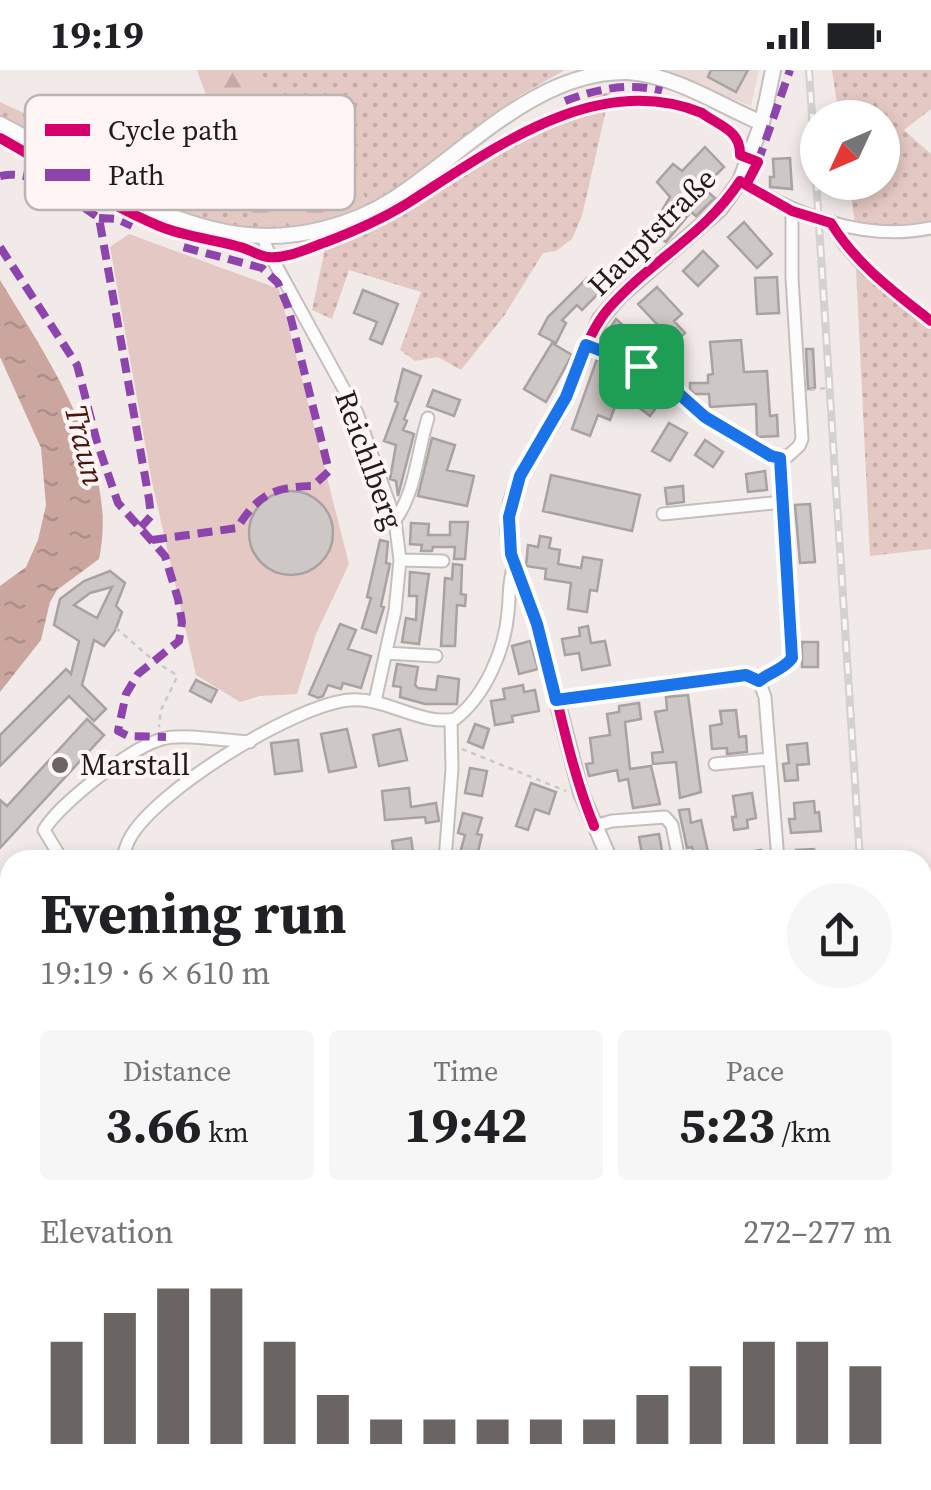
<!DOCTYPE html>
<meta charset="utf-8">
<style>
body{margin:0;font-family:"Source Serif 4",serif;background:#f6f6f6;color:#202124;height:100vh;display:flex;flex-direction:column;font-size:38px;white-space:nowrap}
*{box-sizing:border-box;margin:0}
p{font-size:32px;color:#757577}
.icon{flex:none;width:55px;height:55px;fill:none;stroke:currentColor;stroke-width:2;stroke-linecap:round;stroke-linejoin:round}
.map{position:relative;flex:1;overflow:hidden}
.drawer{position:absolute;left:0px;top:780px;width:932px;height:640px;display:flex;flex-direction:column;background:#fff;border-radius:30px 30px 0 0;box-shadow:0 5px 15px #0003}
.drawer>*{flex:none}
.needle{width:65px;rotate:226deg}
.fabs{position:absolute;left:800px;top:30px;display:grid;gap:20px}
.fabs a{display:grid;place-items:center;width:100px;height:100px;border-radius:50%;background:#fff;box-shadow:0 5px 15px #0003;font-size:50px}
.pin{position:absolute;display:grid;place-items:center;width:85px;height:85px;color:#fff;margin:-42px;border-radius:20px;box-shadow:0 5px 15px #0006}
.round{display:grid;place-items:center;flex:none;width:105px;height:105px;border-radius:52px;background:#f6f6f6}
.overview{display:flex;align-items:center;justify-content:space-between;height:170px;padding:0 40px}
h1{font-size:55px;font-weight:700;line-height:75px}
.figures{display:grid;grid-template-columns:repeat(3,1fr);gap:15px;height:170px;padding:10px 40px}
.figures div{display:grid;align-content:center;border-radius:10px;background:#f6f6f6;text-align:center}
.figures b{font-size:50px;font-weight:700}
.figures small{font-size:28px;font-weight:400}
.figures p{font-size:28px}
.chart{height:280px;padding:20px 40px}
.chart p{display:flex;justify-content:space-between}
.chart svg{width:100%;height:180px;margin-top:10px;stroke:#6a6463;stroke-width:6}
.status{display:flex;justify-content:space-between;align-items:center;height:70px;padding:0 50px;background:#fff;direction:ltr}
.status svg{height:28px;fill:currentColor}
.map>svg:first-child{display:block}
.built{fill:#eadad7}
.grass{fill:url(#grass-dots)}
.forest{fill:url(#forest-firs)}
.pitch{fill:#e4c8c3}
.water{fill:url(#water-ripples)}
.building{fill:#cdc7c6;stroke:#a8a2a2;stroke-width:2.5;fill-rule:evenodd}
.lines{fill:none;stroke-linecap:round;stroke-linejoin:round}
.minor-casing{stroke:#c4bfbd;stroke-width:15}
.major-casing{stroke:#c4bfbd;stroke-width:18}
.path{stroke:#cac9c8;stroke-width:2.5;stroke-dasharray:5 5;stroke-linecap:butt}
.minor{stroke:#fdfcfc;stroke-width:11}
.major{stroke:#fdfcfc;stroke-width:14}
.rail-casing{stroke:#d3d1d1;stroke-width:8}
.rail{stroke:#fef5f4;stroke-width:4;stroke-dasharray:11;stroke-linecap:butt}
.quiet{stroke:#8e44ad;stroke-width:8;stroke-dasharray:15 8;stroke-linecap:butt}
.cycleway-casing{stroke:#fef5f4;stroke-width:16}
.cycleway{stroke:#d6006c;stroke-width:10}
.route-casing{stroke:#fff;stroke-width:20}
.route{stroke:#1a73e8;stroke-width:12}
.poi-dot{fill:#6a6463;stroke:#fef5f4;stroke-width:4}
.labels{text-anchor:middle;stroke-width:8;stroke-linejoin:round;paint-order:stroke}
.street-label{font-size:30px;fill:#211c1b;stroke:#fef5f4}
.poi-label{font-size:30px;fill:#211c1b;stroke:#fef5f4;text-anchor:start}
.water-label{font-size:32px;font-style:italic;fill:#4e120c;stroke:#fef5f4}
.key{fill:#fef5f4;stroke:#bcb4b3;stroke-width:2.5}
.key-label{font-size:28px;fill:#211c1b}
</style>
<div class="status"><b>19:19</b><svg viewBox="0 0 49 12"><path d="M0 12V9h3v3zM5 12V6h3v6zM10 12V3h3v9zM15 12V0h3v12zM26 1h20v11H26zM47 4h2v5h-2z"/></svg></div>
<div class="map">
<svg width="931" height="1420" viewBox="0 0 931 1420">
<defs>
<pattern id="grass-dots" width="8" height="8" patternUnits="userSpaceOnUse" patternTransform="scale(2.5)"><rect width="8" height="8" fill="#e4c8c3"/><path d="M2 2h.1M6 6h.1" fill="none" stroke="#c3aba7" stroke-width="1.8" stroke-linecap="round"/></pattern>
<pattern id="forest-firs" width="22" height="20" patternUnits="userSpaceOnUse" patternTransform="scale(2.5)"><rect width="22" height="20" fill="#e4c8c3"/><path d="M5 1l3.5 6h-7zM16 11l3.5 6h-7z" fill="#c3aba7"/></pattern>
<pattern id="water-ripples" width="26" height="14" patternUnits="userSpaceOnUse" patternTransform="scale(2.5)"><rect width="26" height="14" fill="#caa69f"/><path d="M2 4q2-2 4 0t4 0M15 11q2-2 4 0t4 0" fill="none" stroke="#ad8e88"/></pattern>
</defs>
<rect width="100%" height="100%" fill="#f1eae8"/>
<path class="built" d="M659 0H759L751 36Z"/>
<path class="grass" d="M253 0H565L519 26 413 109 368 134 356 110 316 116Z
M832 0H931V39L904 60 931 84V154L905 159 855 153 849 113 882 112V48L839 47Z
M610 22 582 146 572 169 556 181 543 183 504 246 461 300 438 287 415 291 400 280 421 222 349 200 332 249 312 240 325 179C342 172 360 166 375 158 459 113 514 48 610 22Z
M0 32 54 57 156 120 190 133 224 140 241 137 282 160C174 168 91 89 0 47Z
M856 198 931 256V479L870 486Z
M931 971V1420H899L900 1410H922V972Z"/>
<path class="forest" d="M197 0H253L288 36 284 59 316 116 356 110 368 134 318 154 282 160 241 137 228 85Z
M82 1410H177L181 1420H86Z"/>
<path class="pitch" d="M129 164 279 219 349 494 316 564 297 624 260 626 240 632 196 605 152 412 110 177Z"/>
<path class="water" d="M0 210C48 289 120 393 99 489L57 520 50 532 41 570 0 622V516L26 497 38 470 46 435 41 378 0 287Z"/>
<path class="building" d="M711 0H748L736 22 708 7Z
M705 77 724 97 703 118 715 128 696 146 691 142 666 172 650 161 670 127 657 112 673 94 682 101Z
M790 88 792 119 770 117V107H774L773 89Z
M744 152 772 184 757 198 728 167Z
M703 181 718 196 698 216 683 201Z
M777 207 779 243 757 244 755 208Z
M587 208 600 222 582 240 577 235 562 250 566 253 556 273 539 264 548 247Z
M657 217 682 244 674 251 685 263 662 285 666 288 658 296 637 275 636 278 632 274 627 281 603 269 616 249 629 261 632 257 655 278 668 266 638 234Z
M363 220 398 234 382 274 370 269 377 252 354 243Z
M741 270 744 302 767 301 770 346 777 345 778 366 757 367 756 334 710 337 709 324H694L690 320V313H708V305L713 304 710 272Z
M552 273 572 285 546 332 524 319Z
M806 279H813L815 318 808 319Z
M597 289 628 301 610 350 598 345 590 366 572 359Z
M403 299 421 306 404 349 407 351 403 360 414 364 398 426 396 411 390 409 396 375 384 371 398 333 395 331Z
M649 312 666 324 650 346 633 333Z
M433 320 460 330 454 346 427 336Z
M669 353 687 363 670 391 652 381Z
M432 368 455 375 447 400 474 406 467 436 418 426Z
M705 370 723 382 713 397 695 385Z
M765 401 767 420 748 422 746 404Z
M551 405 640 425 632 461 543 441Z
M683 416 684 432 667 434 665 418Z
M249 463a42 42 0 1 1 84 0a42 42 0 1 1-84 0Z
M810 434 815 492 800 493 795 435Z
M450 452H468L465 489H454L455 477H433L432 481H421L422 475 410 474 411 453 429 454 428 465H450Z
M540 466 551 468 549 478 560 480 558 494 581 498 583 487 602 490 597 521 590 520 587 542 568 539 571 513 545 509 546 499 526 496 528 475 538 477Z
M380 470 388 472 386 493 390 494 381 536 384 537 376 563 362 558 371 528 367 527Z
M453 494 462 495 461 524 466 525 465 536 457 535 455 576H441L445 508 452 509Z
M110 501 125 513 116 536 122 542 115 561 104 576 94 570 82 615 106 639 94 651 69 626 0 696V665L66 599 71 604 79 571 54 555 60 529 84 511ZM112 517 97 548 74 535 90 523Z
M410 502 429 504 419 574 402 572 406 548 416 550 417 526H409Z
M340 554 356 560 348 579 371 586 361 618 343 613 341 619 328 615 323 626 318 628 309 624Z
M588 556 591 573 605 571 610 595 582 600 579 583 565 585 562 569 580 566 579 558Z
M530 571 538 599 519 604 512 576Z
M802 572H818V597H802Z
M397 594 418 597 415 615 418 618 436 620 438 606 459 609 457 634H425L400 627 401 617 393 616Z
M196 610 217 620 211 632 190 621Z
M523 615 524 622 535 620 539 641 512 646 513 652 495 655 491 631 505 629 503 619Z
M688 625 701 722 680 728 676 692 653 694 652 683 663 682 655 642 667 640 666 627Z
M639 633 641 649 625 652 630 699 651 696 660 734 633 738 628 709 619 711 617 700 589 706 586 694 593 693 590 668 610 665 607 644 619 642V636Z
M736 640 739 667 746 666 747 682 727 684V678L712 679 710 656 722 654 720 641Z
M87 649 104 665 0 778V730L7 736Z
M475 654 489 659 483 678 468 672Z
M347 659 356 697 329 702 321 664Z
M400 659 407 690 379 696 373 665Z
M298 670 302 701 275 704 271 673Z
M807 673 809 694 797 695 798 710 785 711 783 694 789 693 787 675Z
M470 698 487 701 482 726 465 723Z
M531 713 556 722 549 744 535 739 528 760 516 756Z
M409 718 411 737 436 733 439 751 426 753 425 747 385 750 382 721Z
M752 723 756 748 747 750 748 758 734 760 732 747H736L733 726Z
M814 731 815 743 819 742 821 761 791 763 789 749H795L794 733Z
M689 739 691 753 701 750 708 782 694 785 692 777 687 778 679 740Z
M463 743 482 748 477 764 482 765 476 790H458L465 765 458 763Z
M659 764 663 786 643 790 639 767Z
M411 768 414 789 395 790 392 771Z
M814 779 815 790H797L796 780Z
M761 780 763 790H733L732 785Z
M6 1096 10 1101V1125L0 1132V1100Z
M471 1410H512L506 1420H488Z"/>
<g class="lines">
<defs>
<path id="minor" d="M740 111C797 145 863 172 931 158
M831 153 844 174 868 201
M263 166 267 179 357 343 395 450 400 490 395 541 375 631
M586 275 641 296 668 313 705 347 771 386H788L799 376 802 369 792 208V141
M663 444 783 432
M395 450C416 422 417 382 428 348
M400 490 443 491
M386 583 436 586
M759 611C770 602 783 600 792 589L780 387
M556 631 746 605 759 611 765 627 778 790
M715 694 770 689
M594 756 612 751 665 747 672 755 679 790
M62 790 44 760C59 734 132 677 162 669 183 663 226 671 250 672
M122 790C124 783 126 775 130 768 155 721 296 634 350 630 386 627 421 656 455 649 485 626 505 580 508 542 510 525 508 512 514 495
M445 790 452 699 451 651
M0 1001 10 999
M539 1410 550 1420"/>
<path id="major" d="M0 54C82 96 153 155 247 165 296 170 351 156 392 130 464 84 536 0 628 2 675 5 719 35 762 53
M610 790 581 723 537 554 514 495 508 460 511 432 520 406 556 347 600 249 620 226 720 139 740 111 762 53 773 0
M609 1420 613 1410"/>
</defs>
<use href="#minor" class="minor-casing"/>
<use href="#major" class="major-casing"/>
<path class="path" d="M810 320 827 318
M116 558 153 590 175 604 177 607 161 640 159 657
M462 679 566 721"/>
<use href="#minor" class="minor"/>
<use href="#major" class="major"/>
<defs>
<path id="rail" d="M809 0 860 790
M888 1420 889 1410"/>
</defs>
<use href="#rail" class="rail-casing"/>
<use href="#rail" class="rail"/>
<path class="quiet" d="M565 31C597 19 628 12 662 21
M758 92 790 0
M0 106C36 98 70 129 99 148L149 429 151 446 141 457
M99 148 117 149 132 156
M0 177 77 295 97 372 118 433 165 486 178 529 182 552 179 571 138 604 126 624 118 661 128 666 166 667
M152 470 237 458C259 424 273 417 313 416L329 401 288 237 278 213 262 198 183 177"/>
<defs>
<path id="cycleway" d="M0 68C53 97 103 133 159 156 186 167 212 169 240 177 249 179 258 186 268 187 288 189 308 178 326 172 355 161 382 149 408 133 493 79 597 0 702 43 719 56 741 60 740 85L758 92 746 115 792 141 831 153C856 194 893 221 931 251
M594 756C570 697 559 635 543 573 531 526 500 485 511 434 519 394 549 363 566 326 580 297 587 263 609 238 649 192 706 164 740 111"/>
</defs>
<use href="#cycleway" class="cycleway-casing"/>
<use href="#cycleway" class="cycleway"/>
</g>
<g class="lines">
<defs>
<path id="route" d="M586 275 641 296 668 314 705 347 771 386 780 388 792 588C783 600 770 602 759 611L746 605 556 630 537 554 511 484 509 447 520 406 566 327Z"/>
</defs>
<use href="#route" class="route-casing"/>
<use href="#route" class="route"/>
</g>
<circle class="poi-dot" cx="60" cy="695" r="10"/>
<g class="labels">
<g class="street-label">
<text transform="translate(652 162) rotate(-45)" y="10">Hauptstraße</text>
<text transform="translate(369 390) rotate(70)" y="10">Reichlberg</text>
</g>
<g class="poi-label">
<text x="80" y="705">Marstall</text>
</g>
<g class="water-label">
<text transform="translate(85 375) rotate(76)" y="11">Traun</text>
</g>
</g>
<rect x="25" y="25" width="330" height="115" rx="15" class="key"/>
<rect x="45" y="54" width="45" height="12" fill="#d6006c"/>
<rect x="45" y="99" width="45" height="12" fill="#8e44ad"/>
<g class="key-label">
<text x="108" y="70">Cycle path</text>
<text x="108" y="115">Path</text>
</g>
</svg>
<div class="fabs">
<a><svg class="needle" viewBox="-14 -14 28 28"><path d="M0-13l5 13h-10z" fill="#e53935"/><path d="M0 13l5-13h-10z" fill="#757577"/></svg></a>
</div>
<div class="pin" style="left:641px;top:296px;background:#1e9e55"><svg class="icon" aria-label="arrive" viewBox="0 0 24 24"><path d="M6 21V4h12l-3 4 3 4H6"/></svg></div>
<section class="drawer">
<div class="overview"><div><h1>Evening run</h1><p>19:19 · 6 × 610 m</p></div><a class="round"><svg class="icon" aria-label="share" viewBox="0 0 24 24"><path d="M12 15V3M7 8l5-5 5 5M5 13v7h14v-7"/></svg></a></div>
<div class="figures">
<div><p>Distance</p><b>3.66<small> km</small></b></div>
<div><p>Time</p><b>19:42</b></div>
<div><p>Pace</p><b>5:23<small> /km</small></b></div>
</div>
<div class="chart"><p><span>Elevation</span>272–277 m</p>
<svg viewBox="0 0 160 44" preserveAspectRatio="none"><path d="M5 44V19M15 44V12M25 44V6M35 44V6M45 44V19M55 44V32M65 44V38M75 44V38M85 44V38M95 44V38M105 44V38M115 44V32M125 44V25M135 44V19M145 44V19M155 44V25"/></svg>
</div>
</section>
</div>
